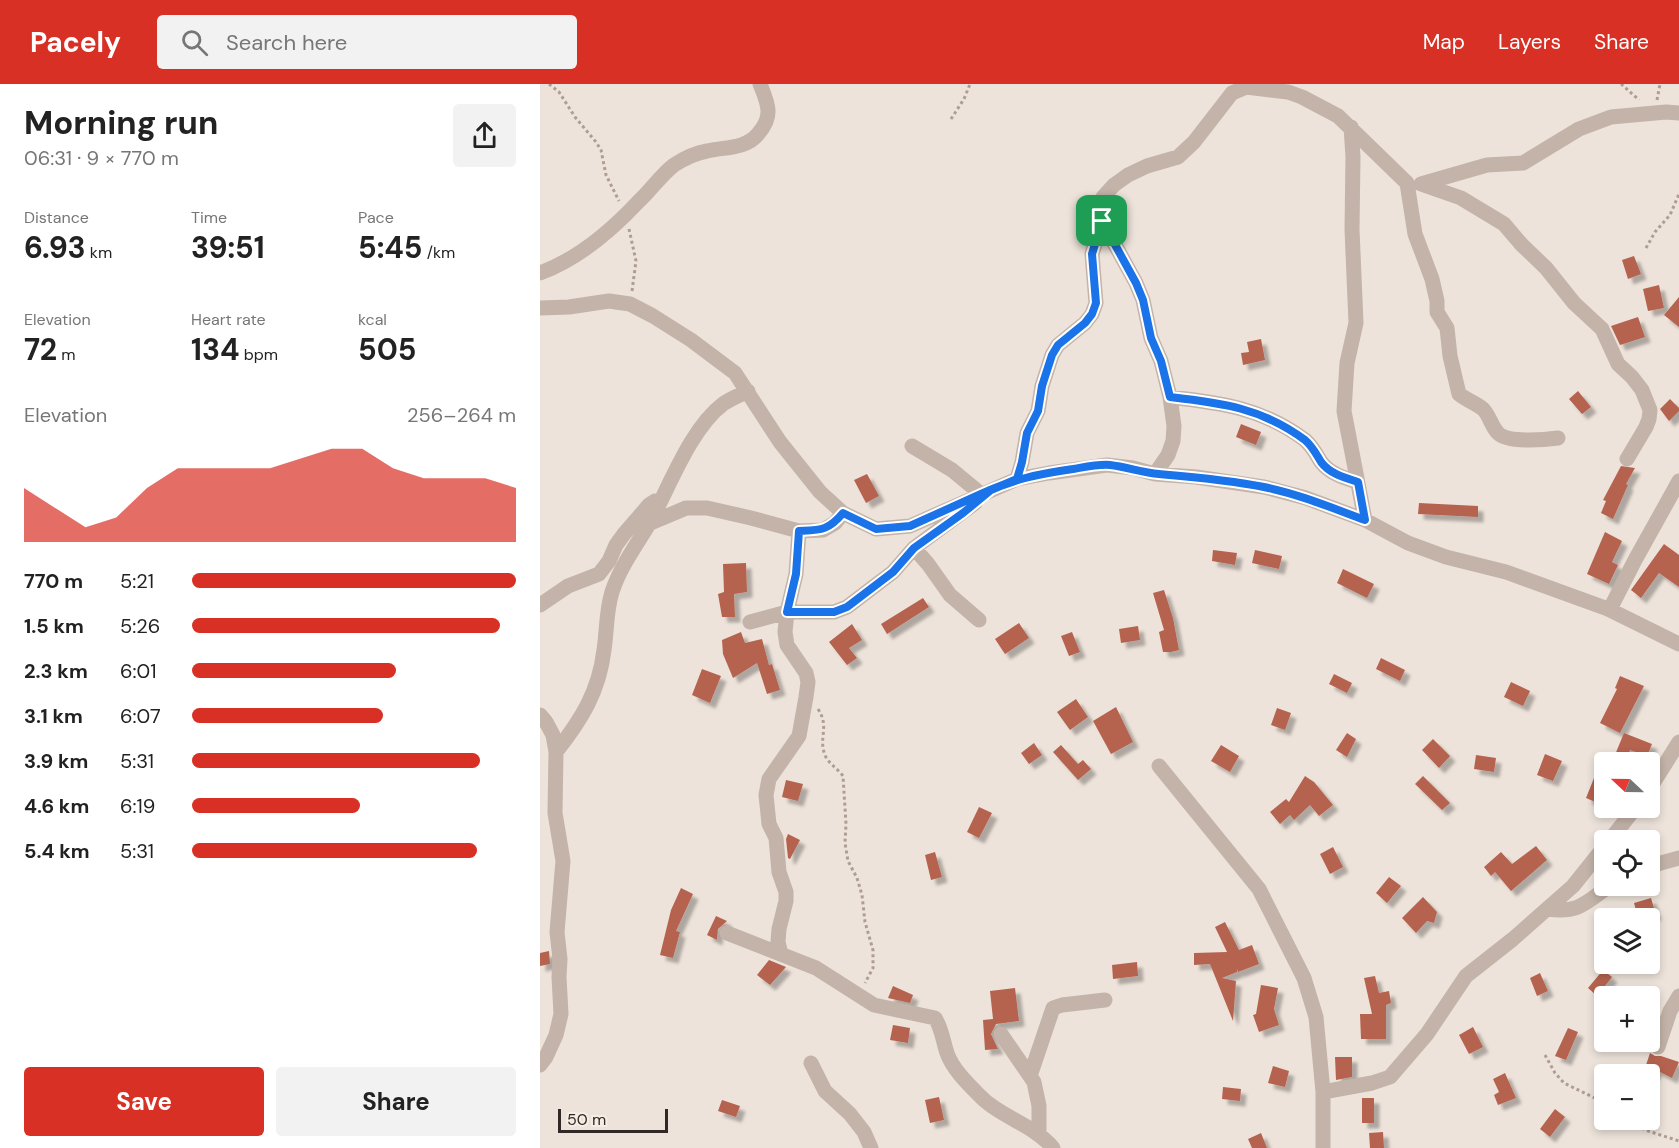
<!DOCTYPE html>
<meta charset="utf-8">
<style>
body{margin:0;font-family:"DM Sans",sans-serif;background:#f2f2f2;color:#222;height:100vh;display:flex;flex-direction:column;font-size:22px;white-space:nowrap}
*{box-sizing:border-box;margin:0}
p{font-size:20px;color:#767676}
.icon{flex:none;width:33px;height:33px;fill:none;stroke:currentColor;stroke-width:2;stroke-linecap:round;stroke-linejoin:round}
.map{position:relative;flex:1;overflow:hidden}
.drawer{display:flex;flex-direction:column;background:#fff;width:540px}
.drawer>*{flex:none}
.needle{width:39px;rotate:292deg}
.fabs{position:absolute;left:1054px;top:668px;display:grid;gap:12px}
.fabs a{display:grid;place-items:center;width:66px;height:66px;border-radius:6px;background:#fff;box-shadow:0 3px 9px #0003;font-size:30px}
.scale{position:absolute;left:18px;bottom:15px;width:110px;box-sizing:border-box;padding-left:6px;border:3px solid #312927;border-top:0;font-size:16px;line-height:21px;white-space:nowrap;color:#312927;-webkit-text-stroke:4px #f6ede5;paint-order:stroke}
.pin{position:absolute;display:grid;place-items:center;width:51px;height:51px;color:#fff;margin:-26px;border-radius:12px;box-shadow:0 3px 9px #0006}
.round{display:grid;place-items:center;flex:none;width:63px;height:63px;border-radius:6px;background:#f2f2f2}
.headline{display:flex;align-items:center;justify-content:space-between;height:102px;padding:0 24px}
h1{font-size:33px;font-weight:700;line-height:45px}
.figures{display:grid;grid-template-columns:repeat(3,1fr);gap:9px;height:102px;padding:6px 24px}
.figures div{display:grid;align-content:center}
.figures b{font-size:30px;font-weight:700}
.figures small{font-size:16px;font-weight:400}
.figures p{font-size:16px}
.chart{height:168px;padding:12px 24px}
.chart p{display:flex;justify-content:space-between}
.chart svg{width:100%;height:108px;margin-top:6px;fill:#d93025;opacity:.7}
.primary-button{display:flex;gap:12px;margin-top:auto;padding:12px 24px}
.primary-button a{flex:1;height:69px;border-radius:6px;background:#d93025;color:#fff;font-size:24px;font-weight:700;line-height:69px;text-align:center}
.primary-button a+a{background:#f2f2f2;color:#222}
ul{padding:0 24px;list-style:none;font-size:20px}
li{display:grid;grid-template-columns:96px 72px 1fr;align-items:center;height:45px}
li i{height:15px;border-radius:8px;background:#d93025}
header{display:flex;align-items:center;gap:36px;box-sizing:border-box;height:84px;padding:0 30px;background:#d93025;color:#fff}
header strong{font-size:28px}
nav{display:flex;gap:33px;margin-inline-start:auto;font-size:21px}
.search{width:420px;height:54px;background:#f2f2f2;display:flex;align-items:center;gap:15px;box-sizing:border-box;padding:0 21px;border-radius:6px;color:#767676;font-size:22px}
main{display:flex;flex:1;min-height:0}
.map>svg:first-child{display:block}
.building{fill:#b56350;filter:url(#shadow)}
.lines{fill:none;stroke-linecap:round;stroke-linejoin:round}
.path{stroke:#af9d92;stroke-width:3;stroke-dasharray:3 3;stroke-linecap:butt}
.minor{stroke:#c3b3a8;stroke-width:15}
.route-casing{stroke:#fff;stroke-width:12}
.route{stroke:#1a73e8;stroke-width:8}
</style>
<header>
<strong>Pacely</strong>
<div class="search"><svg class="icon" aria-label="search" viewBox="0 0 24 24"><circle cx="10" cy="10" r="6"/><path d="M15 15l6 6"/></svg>Search here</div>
<nav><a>Map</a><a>Layers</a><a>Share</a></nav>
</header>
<main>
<section class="drawer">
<div class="headline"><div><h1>Morning run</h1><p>06:31 · 9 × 770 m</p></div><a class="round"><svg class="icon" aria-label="share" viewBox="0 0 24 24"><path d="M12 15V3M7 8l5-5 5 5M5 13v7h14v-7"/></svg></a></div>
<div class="figures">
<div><p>Distance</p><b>6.93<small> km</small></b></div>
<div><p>Time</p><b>39:51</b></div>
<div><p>Pace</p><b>5:45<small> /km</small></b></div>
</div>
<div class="figures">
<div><p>Elevation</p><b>72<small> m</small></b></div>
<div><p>Heart rate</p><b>134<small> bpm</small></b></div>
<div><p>kcal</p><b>505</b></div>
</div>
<div class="chart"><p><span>Elevation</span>256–264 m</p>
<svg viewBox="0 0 160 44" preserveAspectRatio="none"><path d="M0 44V22L10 30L20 38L30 34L40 22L50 14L60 14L70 14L80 14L90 10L100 6L110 6L120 14L130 18L140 18L150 18L160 22V44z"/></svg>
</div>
<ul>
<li><b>770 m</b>5:21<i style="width:100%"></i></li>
<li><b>1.5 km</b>5:26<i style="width:95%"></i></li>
<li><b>2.3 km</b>6:01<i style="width:63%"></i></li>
<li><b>3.1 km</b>6:07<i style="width:59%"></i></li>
<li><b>3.9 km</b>5:31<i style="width:89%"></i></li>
<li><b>4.6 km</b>6:19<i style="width:52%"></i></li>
<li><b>5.4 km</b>5:31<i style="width:88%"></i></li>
</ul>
<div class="primary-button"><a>Save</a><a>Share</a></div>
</section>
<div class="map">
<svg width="1139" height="1064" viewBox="0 0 1139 1064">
<defs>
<filter id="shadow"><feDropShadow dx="5.5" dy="5.5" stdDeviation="1.5" flood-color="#0004"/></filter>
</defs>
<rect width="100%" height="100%" fill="#ede3da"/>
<path class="building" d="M1094 172 1101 190 1088 195 1082 176Z
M1119 201 1124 224 1108 227 1103 205Z
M1139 213V243L1124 231Z
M1098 233 1105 253 1080 261 1071 242Z
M721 255 725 276 703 281 701 269 709 268 707 258Z
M1038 307 1051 323 1042 330 1029 315Z
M1130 315 1139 324V327L1129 337 1120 325Z
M701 340 721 348 716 361 696 353Z
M1081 382 1095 384 1086 400 1088 401 1073 435 1061 429 1066 417 1063 416Z
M327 390 339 412 326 419 314 396Z
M879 419 938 422V433L878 430Z
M1065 448 1082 457 1072 478 1078 481 1069 500 1047 490Z
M1124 460 1139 471V503L1119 489 1101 514 1091 506Z
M673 466 697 469 695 481 672 477Z
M715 466 742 472 739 485 712 479Z
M206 479 207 508 194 510 195 533H182L178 510 184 508 183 480Z
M803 485 834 500 827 514 797 499Z
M624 506 633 534 639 566 631 568H623L619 548 624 546 613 509Z
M383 514 389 523 347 550 341 540Z
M479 539 489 554 465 570 455 555Z
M312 540 322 556 309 564 317 574 307 581 289 558Z
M598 542 600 556 581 559 579 545Z
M201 548 205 559 222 555 229 581 232 580 240 606 227 610 217 579 193 594 183 570 182 556Z
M532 548 540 568 529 572 521 552Z
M841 574 865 586 860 597 836 585Z
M162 585 181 592 170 619 152 611Z
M794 590 812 599 807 609 789 600Z
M1080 592 1104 602 1080 649 1060 639 1077 605 1075 604Z
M971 598 990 607 983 622 964 613Z
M536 615 548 633 530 646 517 628Z
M576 623 593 658 571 670 553 637Z
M737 624 751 629 745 646 731 641Z
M807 649 816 655 807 673 796 666Z
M1084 649 1112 660 1107 672 1090 666 1086 678H1072Z
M893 655 910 672 899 684 882 666Z
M494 659 502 671 489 680 481 669Z
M521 661 538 680 543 676 551 685 538 696 513 668Z
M681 661 699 672 690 688 671 677Z
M1005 670 1022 677 1013 697 997 691Z
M936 671 956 674 954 688 934 685Z
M1056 689 1065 692V707L1060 720 1046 714Z
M765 692 774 698 793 721 779 732 770 721 754 736 750 731 740 740 730 728 746 715 749 718Z
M883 692 910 719 902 726 875 700Z
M246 696 263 700 258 717 242 713Z
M439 723 452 729 439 754 427 748Z
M248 750 260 756 250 775 248 774 246 755Z
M996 762 1007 776 971 807 955 788 951 792 944 783 961 768 972 780Z
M793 763 803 783 790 790 780 770Z
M395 768 402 793 391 796 385 771Z
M849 793 861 802 847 819 836 809Z
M141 804 153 810 136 847 140 848 133 874 120 871 131 826Z
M883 813 897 828 894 839 887 837 876 849 862 834Z
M1111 814 1116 831 1098 834 1094 819Z
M176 832 187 837 178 845 177 856 167 851Z
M685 838 699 866 712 861 719 880 698 888 697 885V888L682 894 696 897 693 937 670 880 654 881V869L687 868 675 843Z
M9 867 10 880 0 882V869Z
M229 876 246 883 230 901 217 891Z
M597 878 598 892 573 895 572 881Z
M1063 886 1072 893 1057 912 1048 904Z
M1000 889 1008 907 997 912 990 894Z
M835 892 839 909 849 907 851 919 846 921V955H821L820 930H832L824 894Z
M721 901 738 904 734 925 739 941 719 948 713 931 716 930Z
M353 902 373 911 370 919 348 914Z
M475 904 479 937 456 940 451 950 458 965 445 966 443 936 453 935 450 907Z
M353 941 370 944 368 959 350 956Z
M933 943 943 963 929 970 919 951Z
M1028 944 1038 948 1026 976 1015 972Z
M1110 969 1115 972H1121L1139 978 1132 994 1116 986 1115 990H1103Z
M795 973H812V993L796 996Z
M733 982 749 987 745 1003 728 999Z
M965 989 976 1014 958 1021 954 1011 959 1008 953 995Z
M683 1003 701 1005 700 1017 682 1015Z
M399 1013 404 1036 390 1039 385 1016Z
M822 1014H834V1039H822Z
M182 1016 200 1022 196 1033 178 1027Z
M1015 1025 1025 1033 1010 1053 1000 1045Z
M843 1048 844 1064H830L829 1049Z
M721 1049 727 1064H712L708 1055Z"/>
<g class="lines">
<path class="path" d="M9 0 19 8 35 33 56 58 61 66 66 91 79 117
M1081 0 1099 16
M1117 16 1120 0
M411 35 424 15 430 0
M89 145 96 177 92 207
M1106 164 1115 148 1130 131 1139 110
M278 625C290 643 278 654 285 671 288 679 298 685 303 692L306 740 305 759 308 777 317 794 322 811 325 838 333 866V884L325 899
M1005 971 1015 989 1024 999 1065 1019
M1086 1035 1105 1046 1139 1057"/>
<path class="minor" d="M811 43 813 73 812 145 816 239 807 279 804 327 825 436
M881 100 921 114 964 140 982 161 1006 184 1034 219 1062 245 1078 280 1092 293 1102 306 1110 326 1109 335 1106 343 1087 375
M881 100 947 81 983 79 1039 45 1071 33 1126 28 1139 29
M0 189C38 175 72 146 99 117 111 106 121 91 134 81 145 74 155 69 167 67 184 63 206 65 218 50 234 32 228 20 220 0
M0 224 29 223 69 217 90 220 113 232 151 256 195 289 240 358 280 408 303 429 336 445 370 442 477 395 509 389 567 381 593 384 615 390 656 393 724 403 766 414 825 436 868 459 906 473 966 488 1068 525 1139 560
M630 313C682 319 722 324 765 356 773 363 776 370 781 378 790 390 805 394 817 398
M372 362 412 386 441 410
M615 390 628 371 633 357 634 342 630 313 621 277 611 254 603 216 596 199 562 137 561 124 563 113 574 101 588 91 607 82 638 73 654 58 692 9 706 3 748 8 762 13 798 32 867 99 875 150 892 195 897 217V228L907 244 910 272 919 310C926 316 936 319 943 325 950 332 951 342 958 349 967 359 1004 356 1018 354
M477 395 482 378 487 349 498 327 502 302 512 271 518 261 545 239 552 230 556 219 552 170 562 137
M108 440 146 424H167L211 434 259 447 283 446 295 439 303 429
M374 464 388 480 410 511 439 536
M0 521 28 502 59 490 69 477 76 461 84 450 109 421 115 417
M1070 525 1095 476 1139 397
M210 538 247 528H294L307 523 353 488 374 464 435 419
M0 631 6 638 13 651 16 668 15 729 23 777 17 848 20 875 19 893 21 930 16 951 6 973 0 981
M16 668C41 636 59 608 64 566 67 546 66 527 72 508 80 483 96 462 109 440 129 404 150 345 183 320 190 315 200 311 208 307
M619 682 719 805 764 894 776 933 783 1008V1064
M1110 704 1139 658
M1070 756 1096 723
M1110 782 1139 774
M1008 825C1040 830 1047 817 1071 801
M187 849 276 884 334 921 395 934C402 945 403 957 407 969 412 984 427 999 438 1010 459 1033 493 1040 513 1064
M241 870 238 858 239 845 246 817V808L239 788 236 754 229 740 226 711 229 695 259 652 266 613 268 598 266 589 247 561 245 548 247 528 256 490 259 447
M461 950 494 998 499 1022V1051
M1118 963 1130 927 1139 912
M271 979 285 1007 310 1030 324 1048 331 1064
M490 992 513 924 522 921 565 916
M783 1008 832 999 850 993 887 950 926 892 973 855 1033 802 1065 762"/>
</g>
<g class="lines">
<defs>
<path id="route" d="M562 137 552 170 556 219 552 230 545 239 518 261 512 271 502 302 498 327 487 349 482 378 477 395 451 406 423 429 374 464 353 488 307 523 294 528H247L256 490 259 447C280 446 288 447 303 429L336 445 370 442 441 410C474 395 498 390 533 385 545 383 558 380 570 381 587 383 603 389 619 390 654 393 690 396 724 403 759 410 792 424 825 436L818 398C805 394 790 390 781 378 776 370 773 363 765 356 722 324 682 319 630 313L621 277 611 254 603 216 596 199 562 137"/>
</defs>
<use href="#route" class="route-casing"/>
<use href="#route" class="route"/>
</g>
</svg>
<div class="fabs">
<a><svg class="needle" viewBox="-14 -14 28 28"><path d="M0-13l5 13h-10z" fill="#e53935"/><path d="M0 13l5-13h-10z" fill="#767676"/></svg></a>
<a><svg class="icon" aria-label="locate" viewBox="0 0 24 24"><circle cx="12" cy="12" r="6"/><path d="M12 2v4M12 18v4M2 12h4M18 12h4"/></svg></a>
<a><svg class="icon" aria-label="layers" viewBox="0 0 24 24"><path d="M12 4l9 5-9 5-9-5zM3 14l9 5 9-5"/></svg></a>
<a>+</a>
<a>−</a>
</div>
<div class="scale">50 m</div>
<div class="pin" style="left:562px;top:137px;background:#1e9e55"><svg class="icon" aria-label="arrive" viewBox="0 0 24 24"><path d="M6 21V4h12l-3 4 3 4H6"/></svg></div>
</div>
</main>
